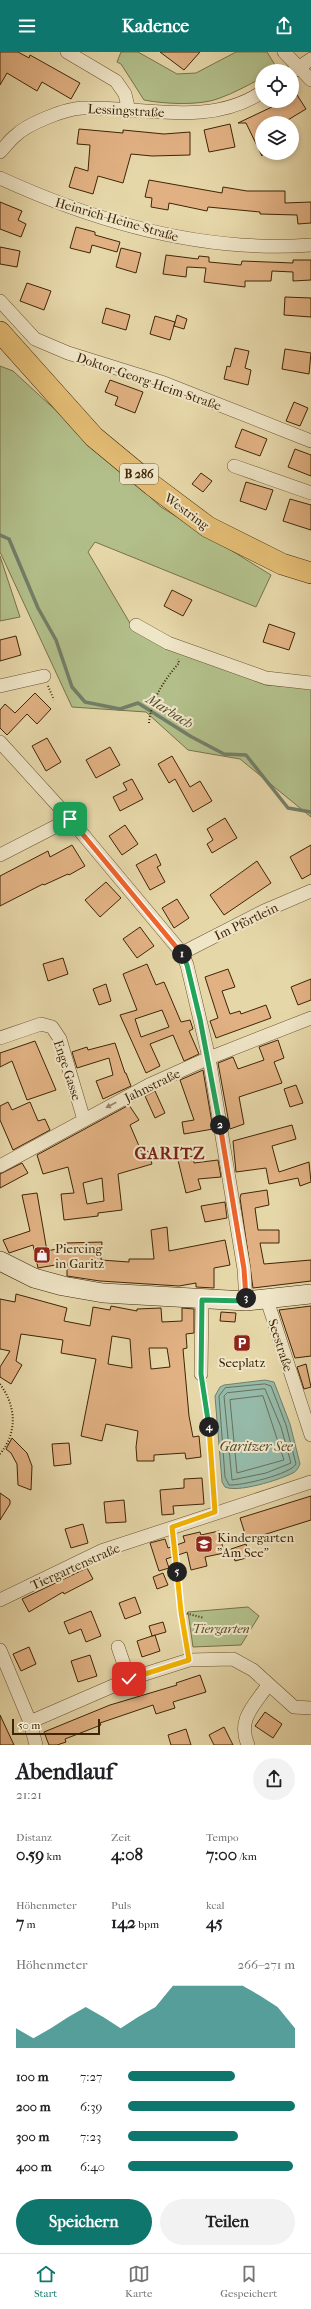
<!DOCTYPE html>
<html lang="de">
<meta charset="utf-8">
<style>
body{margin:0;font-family:"IM FELL French Canon",serif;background:#f2f2f2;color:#202124;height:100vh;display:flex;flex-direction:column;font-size:15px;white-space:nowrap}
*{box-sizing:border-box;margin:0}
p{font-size:13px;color:#757577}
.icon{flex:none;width:22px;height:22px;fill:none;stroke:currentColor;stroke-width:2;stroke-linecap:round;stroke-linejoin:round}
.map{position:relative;height:1693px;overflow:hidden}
.side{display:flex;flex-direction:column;background:#fff;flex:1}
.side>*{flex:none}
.tools{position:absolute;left:255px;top:12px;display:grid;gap:8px}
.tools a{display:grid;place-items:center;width:44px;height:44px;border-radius:50%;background:#fff;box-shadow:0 2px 6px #0003;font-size:20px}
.scale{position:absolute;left:12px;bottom:10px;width:88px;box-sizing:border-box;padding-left:4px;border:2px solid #3f2506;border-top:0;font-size:11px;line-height:14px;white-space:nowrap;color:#3f2506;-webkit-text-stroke:3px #efe5c7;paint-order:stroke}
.pin{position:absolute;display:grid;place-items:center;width:34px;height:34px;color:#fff;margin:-17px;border-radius:8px;box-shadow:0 2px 6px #0006}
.km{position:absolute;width:20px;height:20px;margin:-10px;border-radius:50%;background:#222;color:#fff;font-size:11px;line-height:20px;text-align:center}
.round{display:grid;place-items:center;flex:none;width:42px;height:42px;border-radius:21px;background:#f2f2f2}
.head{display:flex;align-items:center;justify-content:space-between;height:68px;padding:0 16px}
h1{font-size:22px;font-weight:700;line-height:30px}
.figures{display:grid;grid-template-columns:repeat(3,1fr);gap:6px;height:68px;padding:4px 16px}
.figures div{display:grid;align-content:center}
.figures b{font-size:17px;font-weight:700}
.figures small{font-size:11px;font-weight:400}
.figures p{font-size:11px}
.chart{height:112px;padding:8px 16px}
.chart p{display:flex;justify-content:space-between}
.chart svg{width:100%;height:72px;margin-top:4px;fill:#0f766e;opacity:.7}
.button{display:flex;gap:8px;margin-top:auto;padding:8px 16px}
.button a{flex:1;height:46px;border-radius:24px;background:#0f766e;color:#fff;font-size:16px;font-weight:700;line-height:46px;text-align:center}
.button a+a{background:#f2f2f2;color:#202124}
ul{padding:0 16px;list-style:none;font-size:13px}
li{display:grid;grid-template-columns:64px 48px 1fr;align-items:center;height:30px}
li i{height:10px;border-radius:5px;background:#0f766e}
header{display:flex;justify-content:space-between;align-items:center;height:52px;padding:0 16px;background:#0f766e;color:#fff;font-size:18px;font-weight:700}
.dock{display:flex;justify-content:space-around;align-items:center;height:56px;border-top:1px solid #e0e0e0;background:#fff;font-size:11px;color:#757577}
.dock a{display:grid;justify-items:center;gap:2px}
.dock .active{color:#0f766e}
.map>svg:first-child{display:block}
.green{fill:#b2bf8a;stroke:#787248}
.water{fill:#96baa9;stroke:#737e68}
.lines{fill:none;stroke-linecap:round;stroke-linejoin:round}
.shore{stroke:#6a7058;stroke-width:1}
.stream{stroke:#737e68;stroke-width:3.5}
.building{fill:#e1b183;stroke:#3f2506;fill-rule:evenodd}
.street-casing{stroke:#69522f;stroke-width:14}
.secondary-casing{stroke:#3f2506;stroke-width:20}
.primary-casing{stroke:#3f2506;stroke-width:22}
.path{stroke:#3f2506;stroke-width:2;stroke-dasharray:1 2;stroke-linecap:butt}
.street{stroke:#efe5c7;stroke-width:13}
.secondary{stroke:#efe5c7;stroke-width:19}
.primary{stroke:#e3bc74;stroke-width:21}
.oneway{fill:#978566}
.split-1-casing{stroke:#fff;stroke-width:8}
.split-2-casing{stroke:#fff;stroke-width:8}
.split-3-casing{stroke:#fff;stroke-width:8}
.split-4-casing{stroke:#fff;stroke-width:8}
.split-5-casing{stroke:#fff;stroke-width:8}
.split-6-casing{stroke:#fff;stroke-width:8}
.split-1{stroke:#f0652b;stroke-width:5}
.split-2{stroke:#22a559;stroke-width:5}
.split-3{stroke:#f0652b;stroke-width:5}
.split-4{stroke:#22a559;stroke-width:5}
.split-5{stroke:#f5b400;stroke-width:5}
.split-6{stroke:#f5b400;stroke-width:5}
.labels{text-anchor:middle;stroke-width:4;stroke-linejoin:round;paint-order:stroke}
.shield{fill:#efe5c7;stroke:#745f40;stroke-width:1}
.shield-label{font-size:12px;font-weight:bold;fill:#3f2506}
.street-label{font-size:13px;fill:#3f2506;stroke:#efe5c7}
.poi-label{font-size:13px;fill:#3f2506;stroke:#efe5c7;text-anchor:start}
.park-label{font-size:13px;font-style:italic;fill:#5c4c27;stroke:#efe5c7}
.water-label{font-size:14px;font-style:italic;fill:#554a2f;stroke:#efe5c7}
.district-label{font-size:17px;font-weight:bold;letter-spacing:1px;fill:#7a1f14;stroke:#efe5c7}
</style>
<header><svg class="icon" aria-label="menu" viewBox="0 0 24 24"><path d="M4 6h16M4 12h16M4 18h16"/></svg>Kadence<svg class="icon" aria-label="share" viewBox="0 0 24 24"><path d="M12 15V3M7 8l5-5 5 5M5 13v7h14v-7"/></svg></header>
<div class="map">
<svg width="311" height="1693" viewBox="0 0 311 1693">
<rect width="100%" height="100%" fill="#e6d7a9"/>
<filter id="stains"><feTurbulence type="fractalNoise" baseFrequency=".005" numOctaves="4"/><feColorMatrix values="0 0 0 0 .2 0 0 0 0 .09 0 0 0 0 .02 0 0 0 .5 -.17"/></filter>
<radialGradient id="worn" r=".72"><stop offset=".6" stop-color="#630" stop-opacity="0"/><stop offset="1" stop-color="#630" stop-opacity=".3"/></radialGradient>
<path class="green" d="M121 0H138L177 22 196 21 236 0H267L275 13 272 19H262V26C248 33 234 41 220 46 201 54 164 52 144 48L121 12 117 10Z
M0 314 13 319 161 455 271 523 256 555 95 490 88 500 134 578 266 633 311 636V765L240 707 188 698 146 660 72 655 0 500Z
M0 504 20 565 0 569Z
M248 1555 259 1564 241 1593 193 1595 188 1560Z"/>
<path class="water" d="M265 1328 274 1330 290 1372 300 1412C298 1416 297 1419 293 1421 279 1428 238 1441 225 1435L222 1430 215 1344 220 1335 224 1333Z"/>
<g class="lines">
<path class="shore" d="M265 1332 271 1334 286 1373 296 1412C291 1422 241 1434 229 1433L225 1425 219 1344 225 1336Z
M265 1337 281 1375 291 1411 266 1421 232 1428 224 1344 227 1341Z
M263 1344 284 1408 237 1421 230 1348Z"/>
<path class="stream" d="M0 483 9 487 38 556 56 588 72 635 85 650 120 657 138 651 190 684 224 702 246 703 288 756 311 760"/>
</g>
<path class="building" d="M0 0H18L29 6 30 3 80 31 71 47 42 30 37 39 7 21 0 33Z
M160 0H200L184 18Z
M292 35 306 57 283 71H262V104L246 71H238L276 53 273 49H292Z
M230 72 235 95 209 100 204 78Z
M79 77 123 81V78L164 82 190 80V103L152 104 131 102 123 131 98 124 93 142 69 135 75 115 88 119 90 93 77 92Z
M149 128 222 141 223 135 247 139H285V151L311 150V171L298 172 297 163 260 162V160L208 155 207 159 169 151 168 158 151 155 152 146 145 145Z
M0 150 22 159 18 168 26 172 21 185 0 177Z
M76 175 95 180V183L120 190 117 200 92 193 90 201 70 196Z
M0 195 20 199 17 215 0 212Z
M121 196 141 201 136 221 116 215Z
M166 203 198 207 199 204 209 205V210L241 213 242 209 293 211V208H311V228L293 229V220L272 219 271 229H245V235L204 230 206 216 187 215 186 225 163 222Z
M27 231 51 239 44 258 20 249Z
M285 245 311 246V265L284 263Z
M106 256 130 263 126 278 102 271Z
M177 263 187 267 184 277 174 274Z
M155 264 175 270 170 288 150 282Z
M235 296 249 299 245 316 251 318 248 333 224 327 227 314 230 315Z
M285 297 311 301 309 322 282 317Z
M110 328 143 340 135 361 115 353 118 345 105 340Z
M294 350 308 356 300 374 286 369Z
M242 377 267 387 260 404 235 395Z
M295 397 311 403V424L288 415Z
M201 421 212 429 203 440 192 432Z
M246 430 273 438 266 458 240 449Z
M290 447 311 453V478L283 469Z
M172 538 192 548 183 564 164 554Z
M269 572 295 581 289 598 263 590Z
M16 584 21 603 0 609V588Z
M35 641 51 657 37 672 27 662 7 683 0 676V658L5 652 15 661Z
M47 686 61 710 46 719 32 694Z
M110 695 120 713 96 726 86 708Z
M172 704 190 735 200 729 212 749 193 760 175 727 169 731 158 712Z
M132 727 143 747 120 759 113 745 127 738 123 731Z
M225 766 237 786 212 801 207 792 213 788 207 777Z
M125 773 138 792 122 803 109 784Z
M72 793 85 814 69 823 68 822 44 833 43 832 0 854V824L48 799 50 805Z
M311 793V822L302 827 290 805Z
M156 802 161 813 157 815 165 830 150 838 136 813Z
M257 809 271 831 224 863 210 843Z
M106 830 121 846 100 865 85 848Z
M177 847 189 866 174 876 162 856Z
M140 875 154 894 137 906 123 887Z
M63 906 68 922 48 929 43 912Z
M147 912 156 933 164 930 181 970 190 968 193 977 189 979 199 1002 184 1009 173 983 150 992 160 1014 146 1021 120 963 137 958 123 922ZM162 958 169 975 141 985 135 967Z
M228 917 235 935 222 939 230 962 240 959 241 962 266 953 271 966 216 986 210 969 218 966 205 925Z
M311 927V948L298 953 291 935Z
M106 932 111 949 99 953 93 937Z
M278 988 284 1006 274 1010 282 1031 239 1045 244 1072 230 1077 218 1011 233 1005 238 1017 264 1008 259 995Z
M35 989 56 1038 27 1048 12 1009 0 1015V1001Z
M115 991 125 1021H126L131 1034 103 1047 96 1029 113 1023 109 1006 77 1016 72 1000 87 995 88 998Z
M203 1018 213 1077 184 1082 182 1070 194 1068 180 1028Z
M296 1033 303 1051 290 1055 284 1037Z
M155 1039 165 1061 155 1066 145 1044Z
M8 1050 12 1058 30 1050 38 1069 45 1067 50 1078 13 1098 0 1068V1054Z
M129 1053 139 1068 130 1073 142 1101 148 1099 152 1112 118 1122 122 1158 98 1161V1164L64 1168 61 1142 74 1141 68 1115 43 1122 37 1103ZM102 1126 104 1149 87 1152 83 1131Z
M292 1073 296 1087 272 1094 279 1120 309 1110 311 1130 300 1134 298 1126 269 1132 266 1116 236 1120 233 1089Z
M193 1104 194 1111 218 1108 221 1125 198 1127 201 1137 186 1141 178 1108Z
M22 1111 28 1121 0 1136V1122Z
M267 1138 269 1153 255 1156 258 1178H279V1191H260L264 1212 311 1208V1229L253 1236 240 1146 241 1142Z
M37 1141 47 1199 66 1195V1191L102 1190 101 1208 129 1210V1207H154L151 1178 167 1175 169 1199 225 1188 230 1213 214 1216V1236L196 1235V1231L179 1234 100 1229 67 1224V1211L38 1216 33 1193 9 1201 3 1188 30 1179 22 1143Z
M225 1150 227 1166 205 1170 201 1154Z
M16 1242 67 1256 64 1269 90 1274 93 1255 110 1258 111 1254 137 1259V1257L161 1256 162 1270 182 1269V1256L194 1257V1281L186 1282 187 1296 183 1297 189 1364 193 1385 199 1384 201 1405 186 1407 185 1401 154 1403V1409H137L136 1395 138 1379 106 1372 102 1389 81 1384 96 1307 61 1301 63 1288 21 1282 16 1309 22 1313 11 1332 0 1325V1315L10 1299 0 1297V1247L15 1250ZM112 1284 130 1287 132 1316 108 1312ZM149 1296H167L170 1315 151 1317Z
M311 1254V1304L295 1306 279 1258Z
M221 1260 236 1261 235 1270 220 1269Z
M306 1312 311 1335 304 1337 297 1315Z
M12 1386 27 1401 32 1414 31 1438 18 1433 17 1412 11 1401 6 1397Z
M69 1391 71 1412 54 1414 52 1392Z
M202 1426 204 1452 173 1454 174 1462 162 1463 160 1438 184 1436V1427Z
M0 1441 10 1448V1452L0 1468Z
M311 1444V1468L247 1488 240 1466Z
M124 1448 126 1470 106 1471 104 1450Z
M83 1472 88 1491 71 1496 65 1477Z
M219 1479 224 1501 205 1505 207 1514 191 1518 187 1500 166 1507 169 1516 159 1519 150 1491 165 1487 168 1496 185 1490 183 1484 200 1480 201 1483Z
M246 1492 250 1505 235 1509 231 1497Z
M87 1516 93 1527 64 1542 63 1540 29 1560 22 1547Z
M163 1521 168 1533 157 1537 153 1525Z
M135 1545 141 1561 125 1567 119 1551Z
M91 1559 101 1584 86 1590 81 1577 69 1582 64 1570Z
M163 1570 166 1580 152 1584 149 1574Z
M155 1583 160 1599 142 1605 137 1589Z
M29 1595 36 1612 21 1619 13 1602Z
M90 1603 97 1624 78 1630 71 1609Z
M200 1623 206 1640 173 1650 175 1656 156 1662 153 1653 100 1671 101 1673 65 1687 66 1690 57 1693H49L44 1680 110 1653 177 1633 176 1631Z
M265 1660 282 1672 273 1686 255 1674Z
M0 1663 14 1693H0Z
M224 1675 233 1693H214L209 1683Z
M186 1677 191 1693H171L168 1683Z"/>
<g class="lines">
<defs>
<path id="street" d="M67 0 116 29 125 42 129 59
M284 0 311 28
M292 20 311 7
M0 100C5 95 9 89 15 84 27 72 64 57 82 56 141 54 209 76 262 40
M0 126C96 170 204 201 311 193
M0 249 35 287 68 301 164 331 311 389
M234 414 311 441
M136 573 168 591 266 626 311 631
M0 634 44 624
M0 690 70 767 182 901 187 913 209 1006 244 1217 246 1249
M0 803 70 767
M182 901 264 859 311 839
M0 986 41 972 52 975 60 987 84 1068
M0 1114 149 1033 209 1006 311 966
M267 1248 311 1383
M201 1322 202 1248
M0 1548 101 1499 311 1430
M118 1595 129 1627
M0 1598 30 1670 36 1693
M30 1670 129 1627 189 1608 233 1607 253 1618 294 1655 311 1656
M248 1693C237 1667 254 1654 268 1633"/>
<path id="secondary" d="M0 1209 34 1226 63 1234 103 1241 246 1249 311 1242"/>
<path id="primary" d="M0 280 94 385 152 433 208 475 282 512 311 521"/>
</defs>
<use href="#street" class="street-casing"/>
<use href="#secondary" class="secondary-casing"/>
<use href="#primary" class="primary-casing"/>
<path class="path" d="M48 634 54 648
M149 671C151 648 164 628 179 611L178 607
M0 1332C16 1354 18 1380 0 1402
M203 1333 209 1370 214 1450
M174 1487 181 1560 187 1597
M181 1560 204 1566"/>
<use href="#street" class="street"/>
<use href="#secondary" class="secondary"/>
<use href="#primary" class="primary"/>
</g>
<defs><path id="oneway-solid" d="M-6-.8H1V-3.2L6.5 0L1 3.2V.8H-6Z"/></defs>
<use class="oneway" href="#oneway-solid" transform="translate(111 1053) rotate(152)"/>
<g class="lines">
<defs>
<path id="split-1" d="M70 767 182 902"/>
<path id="split-2" d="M182 902 187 913 200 967 220 1073"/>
<path id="split-3" d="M220 1073 244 1217 246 1246"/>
<path id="split-4" d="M209 1375 201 1322 202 1248 246 1249V1246"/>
<path id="split-5" d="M177 1520 172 1475 215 1460 209 1375"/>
<path id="split-6" d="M129 1627 189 1608 181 1560 177 1520"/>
</defs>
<use href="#split-1" class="split-1-casing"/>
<use href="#split-2" class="split-2-casing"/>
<use href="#split-3" class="split-3-casing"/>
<use href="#split-4" class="split-4-casing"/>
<use href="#split-5" class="split-5-casing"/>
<use href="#split-6" class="split-6-casing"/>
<use href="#split-1" class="split-1"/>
<use href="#split-2" class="split-2"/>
<use href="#split-3" class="split-3"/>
<use href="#split-4" class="split-4"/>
<use href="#split-5" class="split-5"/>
<use href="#split-6" class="split-6"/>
</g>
<defs>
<symbol id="shop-square" viewBox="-11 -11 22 22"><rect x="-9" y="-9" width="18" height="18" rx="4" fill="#8f2418" stroke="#efe5c7"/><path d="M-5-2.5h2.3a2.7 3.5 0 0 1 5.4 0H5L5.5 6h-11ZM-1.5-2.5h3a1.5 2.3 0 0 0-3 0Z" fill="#fff"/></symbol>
<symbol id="parking-square" viewBox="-11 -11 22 22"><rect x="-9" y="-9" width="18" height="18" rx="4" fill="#8f2418" stroke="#efe5c7"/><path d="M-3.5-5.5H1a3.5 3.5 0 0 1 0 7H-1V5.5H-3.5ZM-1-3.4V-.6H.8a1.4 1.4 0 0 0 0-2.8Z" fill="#fff"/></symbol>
<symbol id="school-square" viewBox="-11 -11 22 22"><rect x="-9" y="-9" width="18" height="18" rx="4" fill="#8f2418" stroke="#efe5c7"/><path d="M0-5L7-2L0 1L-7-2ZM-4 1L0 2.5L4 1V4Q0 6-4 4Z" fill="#fff"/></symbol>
</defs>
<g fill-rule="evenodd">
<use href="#shop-square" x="32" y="1193" width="20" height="20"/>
<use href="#parking-square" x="232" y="1281" width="20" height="20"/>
<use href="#school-square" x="194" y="1482" width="20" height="20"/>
</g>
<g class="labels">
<rect class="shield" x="120" y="412" width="38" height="20" rx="3"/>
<g class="shield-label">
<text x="139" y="426">B 286</text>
</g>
<g class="street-label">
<text transform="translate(126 58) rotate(3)" y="5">Lessingstraße</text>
<text transform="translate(117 167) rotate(16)" y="5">Heinrich-Heine-Straße</text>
<text transform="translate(149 329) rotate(19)" y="5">Doktor-Georg-Heim-Straße</text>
<text transform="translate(187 459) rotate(36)" y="5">Westring</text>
<text transform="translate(246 869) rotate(-26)" y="5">Im Pförtlein</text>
<text transform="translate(68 1018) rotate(72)" y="5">Enge Gasse</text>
<text transform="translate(152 1033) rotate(-26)" y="5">Jahnstraße</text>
<text transform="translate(281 1293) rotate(72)" y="5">Seestraße</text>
<text transform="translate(75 1514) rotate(-24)" y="5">Tiergartenstraße</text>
</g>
<g class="poi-label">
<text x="55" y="1201">Piercing<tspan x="55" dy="15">in Garitz</tspan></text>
<text x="242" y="1315" text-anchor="middle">Seeplatz</text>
<text x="217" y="1490">Kindergarten<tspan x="217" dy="15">"Am See"</tspan></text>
</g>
<g class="park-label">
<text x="221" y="1581">Tiergarten</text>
</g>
<g class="water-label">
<text transform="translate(170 659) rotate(32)" y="5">Marbach</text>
<text x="256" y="1399">Garitzer See</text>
</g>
<g class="district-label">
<text x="170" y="1107">GARITZ</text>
</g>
</g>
<rect width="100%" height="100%" filter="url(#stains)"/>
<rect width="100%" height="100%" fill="url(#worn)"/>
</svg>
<div class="tools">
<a><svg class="icon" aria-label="locate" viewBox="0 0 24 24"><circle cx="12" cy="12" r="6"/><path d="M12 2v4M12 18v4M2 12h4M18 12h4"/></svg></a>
<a><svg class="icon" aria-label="layers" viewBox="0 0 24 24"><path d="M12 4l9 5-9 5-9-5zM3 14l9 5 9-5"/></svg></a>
</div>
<div class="scale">50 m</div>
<div class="pin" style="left:70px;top:767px;background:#1e9e55"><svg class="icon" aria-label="arrive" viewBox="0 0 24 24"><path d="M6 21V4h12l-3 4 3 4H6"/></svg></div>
<div class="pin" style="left:129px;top:1627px;background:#d93025"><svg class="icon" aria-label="check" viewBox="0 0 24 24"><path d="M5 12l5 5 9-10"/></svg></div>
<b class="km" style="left:182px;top:902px">1</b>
<b class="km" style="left:220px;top:1073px">2</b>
<b class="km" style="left:246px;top:1246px">3</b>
<b class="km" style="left:209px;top:1375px">4</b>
<b class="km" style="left:177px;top:1520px">5</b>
</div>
<section class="side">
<div class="head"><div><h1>Abendlauf</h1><p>21:21</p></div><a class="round"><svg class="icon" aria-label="share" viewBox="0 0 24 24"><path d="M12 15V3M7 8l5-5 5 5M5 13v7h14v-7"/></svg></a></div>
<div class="figures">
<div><p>Distanz</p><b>0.59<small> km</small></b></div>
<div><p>Zeit</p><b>4:08</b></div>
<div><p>Tempo</p><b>7:00<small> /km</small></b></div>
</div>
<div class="figures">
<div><p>Höhenmeter</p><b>7<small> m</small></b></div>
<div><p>Puls</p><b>142<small> bpm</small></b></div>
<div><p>kcal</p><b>45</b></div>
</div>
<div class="chart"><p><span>Höhenmeter</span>266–271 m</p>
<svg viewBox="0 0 160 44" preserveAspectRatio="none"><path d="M0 44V32L10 38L20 32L30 25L40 19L50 25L60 32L70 25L80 19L90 6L100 6L110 6L120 6L130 6L140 12L150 19L160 32V44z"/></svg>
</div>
<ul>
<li><b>100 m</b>7:27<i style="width:64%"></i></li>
<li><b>200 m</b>6:39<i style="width:100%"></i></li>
<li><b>300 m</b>7:23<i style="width:66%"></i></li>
<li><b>400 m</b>6:40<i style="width:99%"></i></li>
</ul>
<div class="button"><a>Speichern</a><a>Teilen</a></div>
</section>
<nav class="dock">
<a class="active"><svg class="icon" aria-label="home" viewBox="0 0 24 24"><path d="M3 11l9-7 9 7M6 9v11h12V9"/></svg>Start</a>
<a><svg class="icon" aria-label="map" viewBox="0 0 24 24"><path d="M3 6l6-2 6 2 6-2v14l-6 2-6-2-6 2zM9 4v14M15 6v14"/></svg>Karte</a>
<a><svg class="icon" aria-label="saved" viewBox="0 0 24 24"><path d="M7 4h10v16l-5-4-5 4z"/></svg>Gespeichert</a>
</nav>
